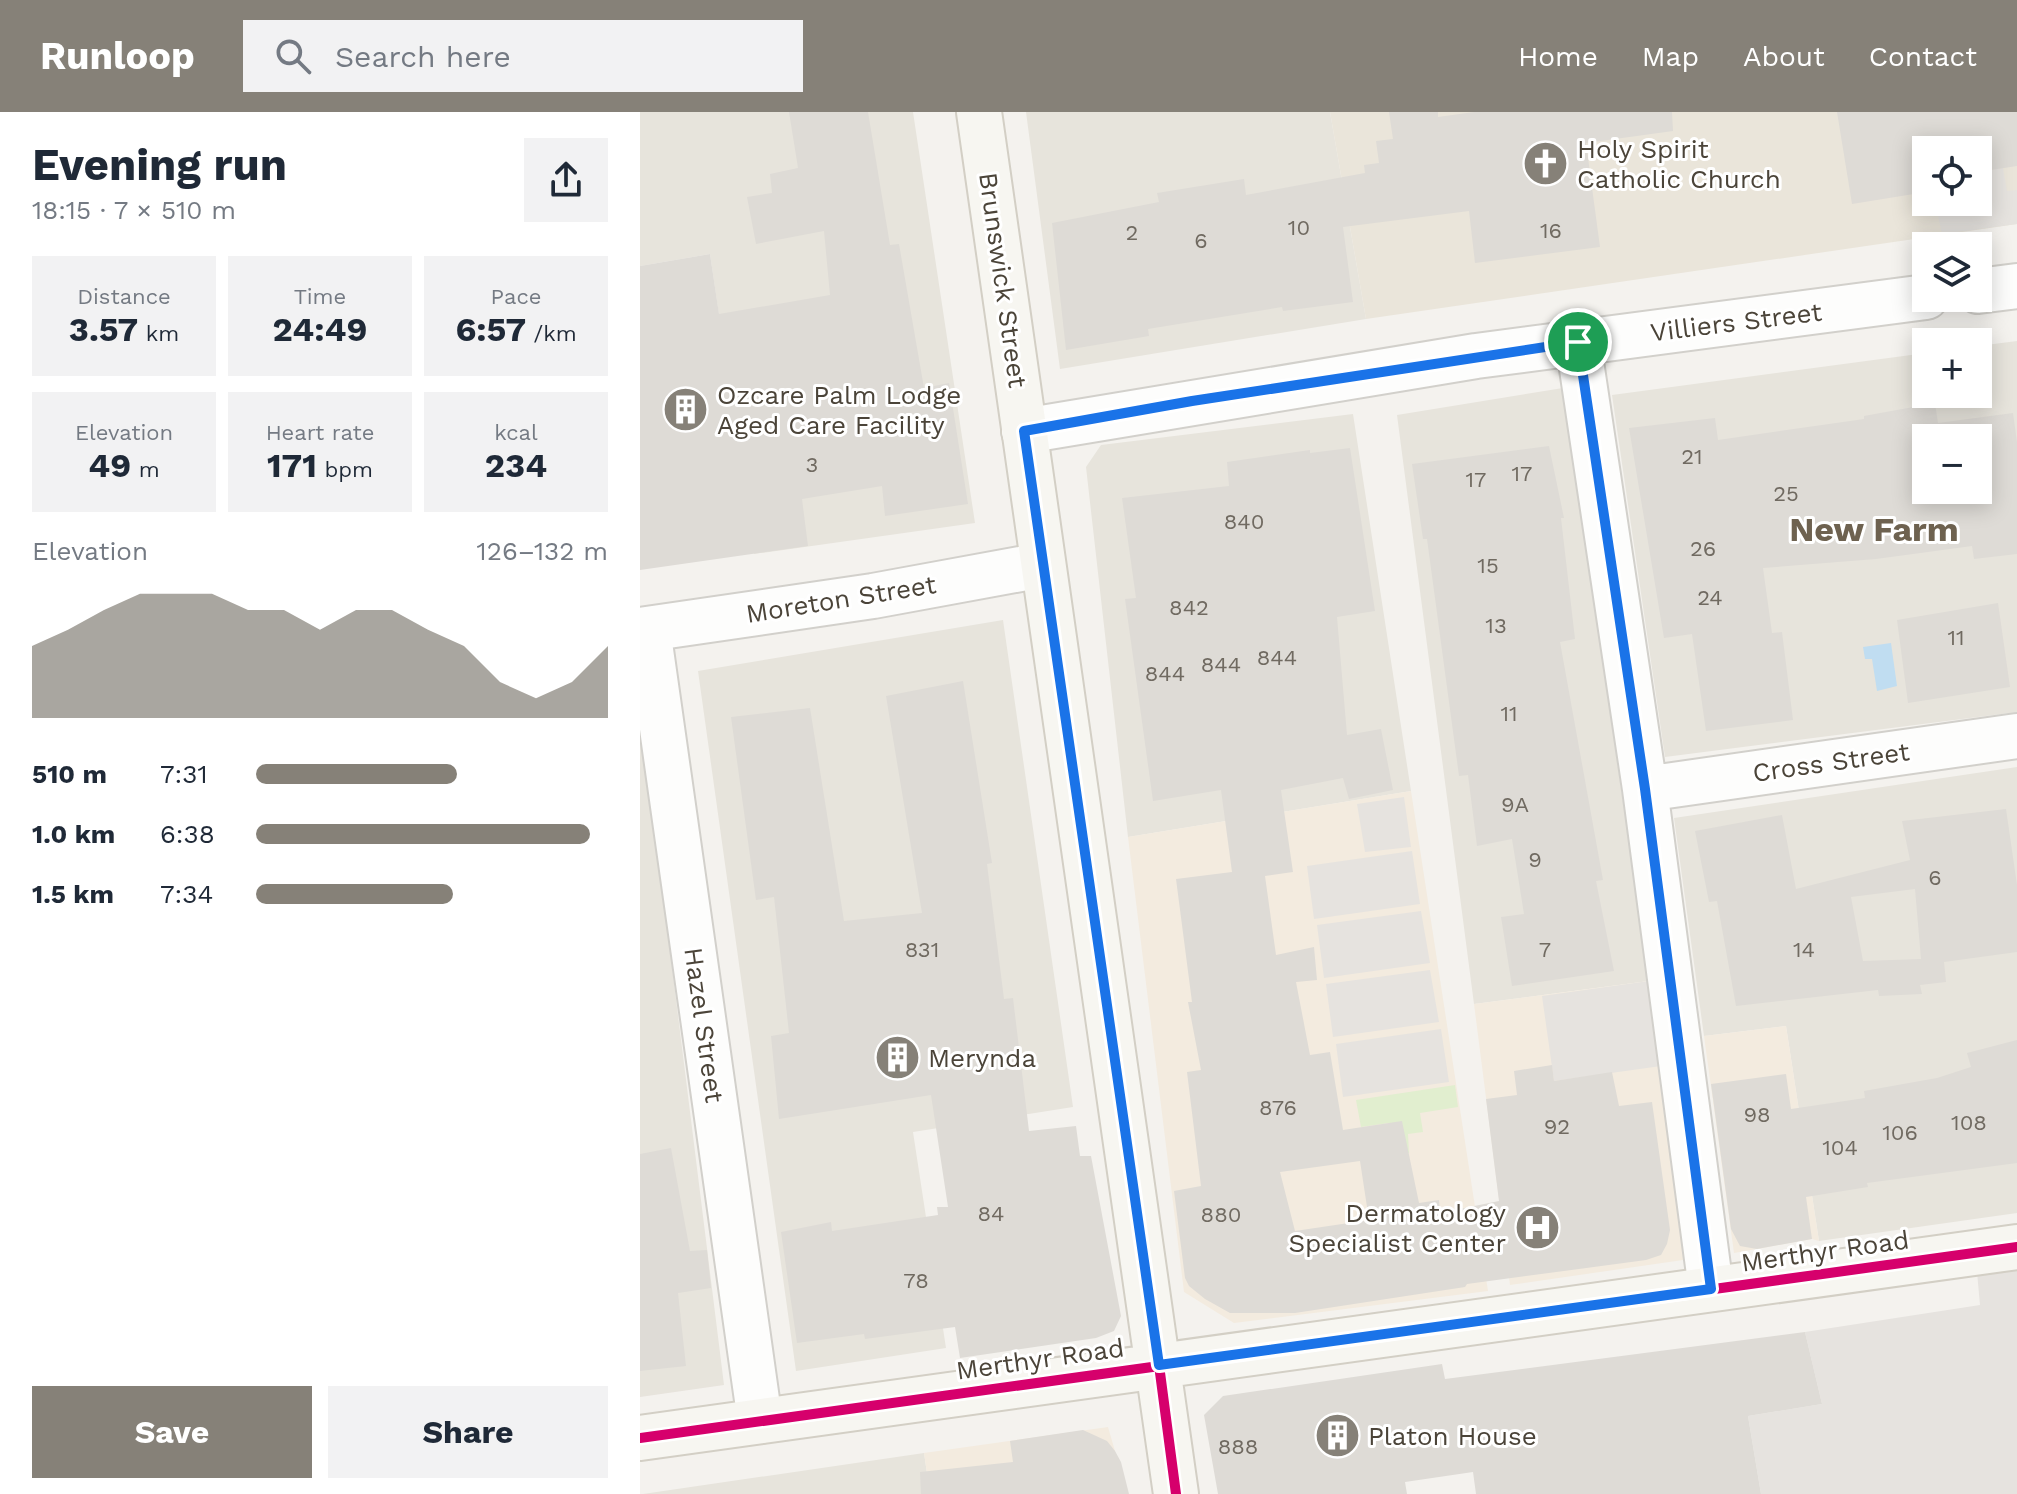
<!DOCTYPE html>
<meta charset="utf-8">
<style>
body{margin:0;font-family:"Work Sans",sans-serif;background:#f2f2f3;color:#1f2937;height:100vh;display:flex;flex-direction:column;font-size:30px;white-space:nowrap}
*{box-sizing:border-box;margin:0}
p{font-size:26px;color:#747a83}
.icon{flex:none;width:44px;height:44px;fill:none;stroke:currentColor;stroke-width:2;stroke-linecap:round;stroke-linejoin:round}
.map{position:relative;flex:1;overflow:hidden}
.drawer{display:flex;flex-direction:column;background:#fff;width:640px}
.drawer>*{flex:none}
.buttons{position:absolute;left:1272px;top:24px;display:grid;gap:16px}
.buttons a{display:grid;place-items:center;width:80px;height:80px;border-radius:0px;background:#fff;box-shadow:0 4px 20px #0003;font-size:40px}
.pin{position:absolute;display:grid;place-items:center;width:68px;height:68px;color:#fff;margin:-34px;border:4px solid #fff;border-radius:50%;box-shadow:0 2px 8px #0007}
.round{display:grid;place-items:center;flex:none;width:84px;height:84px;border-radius:0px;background:#f2f2f3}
.head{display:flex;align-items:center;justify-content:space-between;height:136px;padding:0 32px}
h1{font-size:44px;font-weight:700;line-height:60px}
.figures{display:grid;grid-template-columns:repeat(3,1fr);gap:12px;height:136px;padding:8px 32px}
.figures div{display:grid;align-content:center;border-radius:0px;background:#f2f2f3;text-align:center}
.figures b{font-size:34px;font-weight:700}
.figures small{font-size:22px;font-weight:400}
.figures p{font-size:22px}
.chart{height:224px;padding:16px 32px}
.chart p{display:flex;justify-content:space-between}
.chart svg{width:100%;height:144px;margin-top:8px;fill:#868178;opacity:.7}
.primary-button{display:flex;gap:16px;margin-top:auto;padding:16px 32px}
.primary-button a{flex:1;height:92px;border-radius:0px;background:#868178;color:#fff;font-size:32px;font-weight:700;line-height:92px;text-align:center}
.primary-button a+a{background:#f2f2f3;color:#1f2937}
ul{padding:0 32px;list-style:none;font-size:26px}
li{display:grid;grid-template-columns:128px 96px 1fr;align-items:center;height:60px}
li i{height:20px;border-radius:10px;background:#868178}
header{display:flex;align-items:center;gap:48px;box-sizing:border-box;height:112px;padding:0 40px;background:#868178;color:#fff}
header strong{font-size:38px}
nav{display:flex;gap:44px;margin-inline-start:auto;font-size:28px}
.search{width:560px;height:72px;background:#f2f2f3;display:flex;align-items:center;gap:20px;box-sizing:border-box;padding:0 28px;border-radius:0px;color:#747a83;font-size:30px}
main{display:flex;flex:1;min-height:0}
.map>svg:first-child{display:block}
.residential{fill:#e7e4dc;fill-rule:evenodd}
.commercial{fill:#f3ebdf}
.education{fill:#eae5da;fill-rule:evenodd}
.green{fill:#e1eecf}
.parking{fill:#e6e3df}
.water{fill:#c0ddf1}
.building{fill:#dedbd6;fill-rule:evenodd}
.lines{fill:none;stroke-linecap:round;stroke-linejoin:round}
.street-casing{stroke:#d2d0cb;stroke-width:48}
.secondary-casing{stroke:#d3cfc5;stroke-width:48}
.street{stroke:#fdfdfc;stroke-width:44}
.secondary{stroke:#f7f6f1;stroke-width:44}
.cycleway-casing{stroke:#fff;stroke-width:15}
.cycleway{stroke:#d6006c;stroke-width:10}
.route-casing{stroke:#fff;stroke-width:16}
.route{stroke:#1a73e8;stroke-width:10}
.labels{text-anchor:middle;stroke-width:6;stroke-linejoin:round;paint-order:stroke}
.number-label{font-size:22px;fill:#706a61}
.poi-label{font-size:26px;fill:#4b4439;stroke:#fff;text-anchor:start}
.street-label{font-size:26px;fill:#4b4439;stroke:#fff}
.district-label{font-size:34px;font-weight:bold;fill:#6e6250;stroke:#fff}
</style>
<header>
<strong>Runloop</strong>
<div class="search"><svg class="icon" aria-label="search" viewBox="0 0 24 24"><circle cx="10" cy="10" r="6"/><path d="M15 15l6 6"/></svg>Search here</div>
<nav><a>Home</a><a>Map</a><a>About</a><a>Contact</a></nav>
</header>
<main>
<section class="drawer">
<div class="head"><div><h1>Evening run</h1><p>18:15 · 7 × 510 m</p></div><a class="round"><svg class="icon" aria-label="share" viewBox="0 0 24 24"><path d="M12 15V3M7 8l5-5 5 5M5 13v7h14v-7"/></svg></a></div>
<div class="figures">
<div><p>Distance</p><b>3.57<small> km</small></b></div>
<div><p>Time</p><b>24:49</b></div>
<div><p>Pace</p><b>6:57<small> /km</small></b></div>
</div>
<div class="figures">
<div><p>Elevation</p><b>49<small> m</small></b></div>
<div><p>Heart rate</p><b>171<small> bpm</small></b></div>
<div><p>kcal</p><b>234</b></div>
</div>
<div class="chart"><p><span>Elevation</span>126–132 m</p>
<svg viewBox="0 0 160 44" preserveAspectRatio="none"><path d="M0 44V22L10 17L20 11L30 6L40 6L50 6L60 11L70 11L80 17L90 11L100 11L110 17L120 22L130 33L140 38L150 33L160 22V44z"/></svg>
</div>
<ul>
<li><b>510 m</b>7:31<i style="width:57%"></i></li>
<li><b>1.0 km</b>6:38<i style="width:95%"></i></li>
<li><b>1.5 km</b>7:34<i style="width:56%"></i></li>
</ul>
<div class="primary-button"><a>Save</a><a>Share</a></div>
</section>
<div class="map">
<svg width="1377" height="1382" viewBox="0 0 1377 1382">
<rect width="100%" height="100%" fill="#f4f2ee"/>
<path class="residential" d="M0 0H273L335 411 114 442 70 142 0 154Z
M386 0H690L726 207 420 257Z
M1377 229V600L1025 645 972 283 1286 241V282H1338V234ZM1286 326H1338V378H1286Z
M923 276 1009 869 834 892 757 303Z
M713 302 771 679 488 725 446 355 461 333Z
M363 508 433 995 273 1020 306 1236 156 1259 58 559Z
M0 598 84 1273 0 1285Z
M1377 655V1101L1179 1129 1146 914 1064 924 1034 706Z
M284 1341 290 1382H3Z"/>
<path class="commercial" d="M771 679 848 1179 594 1211 544 1180 488 725Z
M1009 869 1050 1147 870 1173 834 892Z
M1146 914 1179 1129 1172 1127 1094 1141 1064 924Z
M468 1315 475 1339 290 1382 284 1341Z"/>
<path class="education" d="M690 0H1377V112L726 207ZM1286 38H1338V90H1286Z"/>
<path class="green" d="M815 973 818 995 780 1001 783 1020 768 1022 769 1041 752 1042 749 1011 721 1015 716 988Z"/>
<path class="parking" d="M1363 56 1367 79 1377 78V112L1302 122 1295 90H1338V60Z
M764 685 771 735 725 740 717 692Z
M772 739 780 792 674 807 667 754Z
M781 799 790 851 684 866 677 813Z
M790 858 799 910 693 925 686 872Z
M1009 869 1021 954 914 969 902 884Z
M801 917 809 970 703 985 696 932Z
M1377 1154V1382H1121L1108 1304 1182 1292 1165 1220 1340 1193 1337 1160Z"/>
<path class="water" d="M1251 531 1257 574 1237 579 1232 547H1225L1223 535Z"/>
<path class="building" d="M149 0H228L250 133 259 132 284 276 309 271 328 392 245 404 242 374 162 387 168 434 0 458V154L70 142 79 202 190 183 184 119 116 132 107 85 132 81 130 62 158 56Z
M749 0H798V5L834 0H1032L1033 19 946 31 960 135 835 151 829 99 703 115 713 190 643 199 642 195 508 217 509 224 426 238 412 111 519 90 517 81 604 67 606 83 725 61 724 53 739 51 736 29 753 27Z
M1197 0H1377V54L1338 60V38H1286V80L1212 92Z
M1295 291 1298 311 1373 301 1377 330V442L1334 447 1332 434 1236 447 1123 456 1132 521 1142 520 1153 608 1066 619 1052 522 1024 526 989 316 1075 306 1078 328 1224 307V304ZM1286 326H1338V378H1286Z
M909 334 924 406H921L935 527 920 530 963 768 956 769 974 859 872 874 861 805 884 802 872 727 837 734 828 663 819 664 787 427H783L772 352Z
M710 336 735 499 697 505 707 623 741 617 753 678 709 687 703 666 641 678 653 760 625 764 636 843 674 835 677 868 656 870 670 943 690 940 703 1018 762 1009 779 1091 799 1088 800 1101 859 1089 846 987 877 983 874 959 912 953 914 969 972 960 979 994 1012 990 1030 1118 1027 1132 1021 1143 1006 1148 827 1172 825 1175 655 1201H590L565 1187 549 1174 545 1166 534 1079 561 1074 547 960 561 958 548 890H552L536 767 592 760 581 678 513 689 485 487 496 486 482 386 589 374 587 350 670 338V341ZM720 1049 729 1108 655 1119 640 1060Z
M1358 491 1370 575 1268 591 1257 508Z
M323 569 352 751 347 752 364 887 373 886 389 1019 436 1014 440 1044H451L481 1204 474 1219 456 1226 320 1246 315 1215 225 1227 224 1222 157 1231 141 1120 191 1110 192 1119 298 1103 297 1095H308L291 983 139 1007 131 924 149 921 134 785 116 788 91 605 170 596 204 809 282 801 246 584Z
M1366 697 1377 773V840L1304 850 1306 870 1280 873 1282 882 1239 884 1238 878 1096 894 1077 789 1069 790 1055 719 1142 703 1156 777 1270 748 1262 709ZM1275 777 1281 847 1223 849 1211 785Z
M1377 928V1051L1227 1071 1228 1075 1166 1085 1172 1127 1117 1137 1100 1134 1091 1117 1071 972 1146 962 1151 997 1225 986 1224 979 1297 966 1331 955 1327 941Z
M31 1036 50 1139 67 1138 71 1176 38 1181 46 1254 0 1259V1042Z
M1165 1220 1182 1292 1108 1304 1121 1382H836L833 1360 765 1370 767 1382H578L564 1303 583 1284 802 1252 805 1267Z
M443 1318 467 1329 475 1339 481 1350 489 1382H281L280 1360 373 1350 370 1329Z"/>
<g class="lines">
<defs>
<path id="street" d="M1338 179 1377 174
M938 230 1005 677 1071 1177
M384 319 836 244 1286 185
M8 517 120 1309
M0 518 233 484 402 453
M1005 677 1377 624"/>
<path id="secondary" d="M339 0 536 1382
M0 1326 1377 1135"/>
</defs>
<use href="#street" class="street-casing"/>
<use href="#secondary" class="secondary-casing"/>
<use href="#street" class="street"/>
<use href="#secondary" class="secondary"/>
<defs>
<path id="cycleway" d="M938 230 1005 677 1071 1177
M519 1253 536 1382
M0 1326 1377 1135"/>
</defs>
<use href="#cycleway" class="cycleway-casing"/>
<use href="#cycleway" class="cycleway"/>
</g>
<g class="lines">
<defs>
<path id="route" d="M938 230 1005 677 1071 1177 519 1253 384 319 552 289Z"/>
</defs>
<use href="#route" class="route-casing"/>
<use href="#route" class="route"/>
</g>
<defs>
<symbol id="church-disc" viewBox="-11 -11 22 22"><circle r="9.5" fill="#868178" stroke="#fff"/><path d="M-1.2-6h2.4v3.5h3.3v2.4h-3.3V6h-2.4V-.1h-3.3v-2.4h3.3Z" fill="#fff"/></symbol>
<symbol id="building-disc" viewBox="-11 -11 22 22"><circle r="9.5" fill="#868178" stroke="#fff"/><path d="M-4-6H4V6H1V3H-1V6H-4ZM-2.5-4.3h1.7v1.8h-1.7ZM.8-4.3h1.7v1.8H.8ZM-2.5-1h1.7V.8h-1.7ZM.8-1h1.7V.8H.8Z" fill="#fff"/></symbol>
<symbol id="hospital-disc" viewBox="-11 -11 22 22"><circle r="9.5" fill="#868178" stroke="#fff"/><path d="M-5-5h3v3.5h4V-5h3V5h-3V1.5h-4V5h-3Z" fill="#fff"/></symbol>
</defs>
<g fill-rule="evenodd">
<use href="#church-disc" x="880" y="26" width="51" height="51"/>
<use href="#building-disc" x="20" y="272" width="51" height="51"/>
<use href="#building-disc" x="232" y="920" width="51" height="51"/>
<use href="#hospital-disc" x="872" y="1090" width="51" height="51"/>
<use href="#building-disc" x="672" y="1298" width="51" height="51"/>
</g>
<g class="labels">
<g class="number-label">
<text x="659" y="123">10</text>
<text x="911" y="126">16</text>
<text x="492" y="128">2</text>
<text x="561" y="136">6</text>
<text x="1052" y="352">21</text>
<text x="172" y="360">3</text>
<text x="882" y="369">17</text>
<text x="836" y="375">17</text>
<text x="1146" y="389">25</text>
<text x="604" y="417">840</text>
<text x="1063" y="444">26</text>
<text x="848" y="461">15</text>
<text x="1070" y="493">24</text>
<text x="549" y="503">842</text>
<text x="856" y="521">13</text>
<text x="1316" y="533">11</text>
<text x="637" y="553">844</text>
<text x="581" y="560">844</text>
<text x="525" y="569">844</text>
<text x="869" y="609">11</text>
<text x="875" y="700">9A</text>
<text x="895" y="755">9</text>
<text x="1295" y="773">6</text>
<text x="282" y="845">831</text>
<text x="905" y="845">7</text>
<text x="1164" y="845">14</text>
<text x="638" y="1003">876</text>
<text x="1117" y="1010">98</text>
<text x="1329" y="1018">108</text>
<text x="917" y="1022">92</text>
<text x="1260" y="1028">106</text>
<text x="1200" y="1043">104</text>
<text x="351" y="1109">84</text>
<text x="581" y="1110">880</text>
<text x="276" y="1176">78</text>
<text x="598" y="1342">888</text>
</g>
<g class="poi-label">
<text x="937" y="46">Holy Spirit<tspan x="937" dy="30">Catholic Church</tspan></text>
<text x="77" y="292">Ozcare Palm Lodge<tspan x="77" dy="30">Aged Care Facility</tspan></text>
<text x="288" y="955">Merynda</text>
<text x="866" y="1110" text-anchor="end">Dermatology<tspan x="866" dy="30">Specialist Center</tspan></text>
<text x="728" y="1333">Platon House</text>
</g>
<g class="street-label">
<text transform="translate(363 168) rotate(82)" y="9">Brunswick Street</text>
<text transform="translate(1096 210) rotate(-7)" y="9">Villiers Street</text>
<text transform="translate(201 487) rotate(-9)" y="9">Moreton Street</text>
<text transform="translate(1191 650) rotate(-8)" y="9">Cross Street</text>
<text transform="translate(64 913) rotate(82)" y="9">Hazel Street</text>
<text transform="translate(1185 1139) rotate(-8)" y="9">Merthyr Road</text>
<text transform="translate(400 1247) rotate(-8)" y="9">Merthyr Road</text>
</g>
<g class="district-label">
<text x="1234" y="429">New Farm</text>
</g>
</g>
</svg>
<div class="buttons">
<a><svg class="icon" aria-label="locate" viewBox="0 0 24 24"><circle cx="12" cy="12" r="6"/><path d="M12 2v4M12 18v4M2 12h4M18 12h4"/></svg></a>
<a><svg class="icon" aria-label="layers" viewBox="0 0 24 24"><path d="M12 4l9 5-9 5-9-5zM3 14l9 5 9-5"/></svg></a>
<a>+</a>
<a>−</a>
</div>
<div class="pin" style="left:938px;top:230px;background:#1e9e55"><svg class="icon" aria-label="arrive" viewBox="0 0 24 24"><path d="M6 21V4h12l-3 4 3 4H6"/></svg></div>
</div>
</main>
